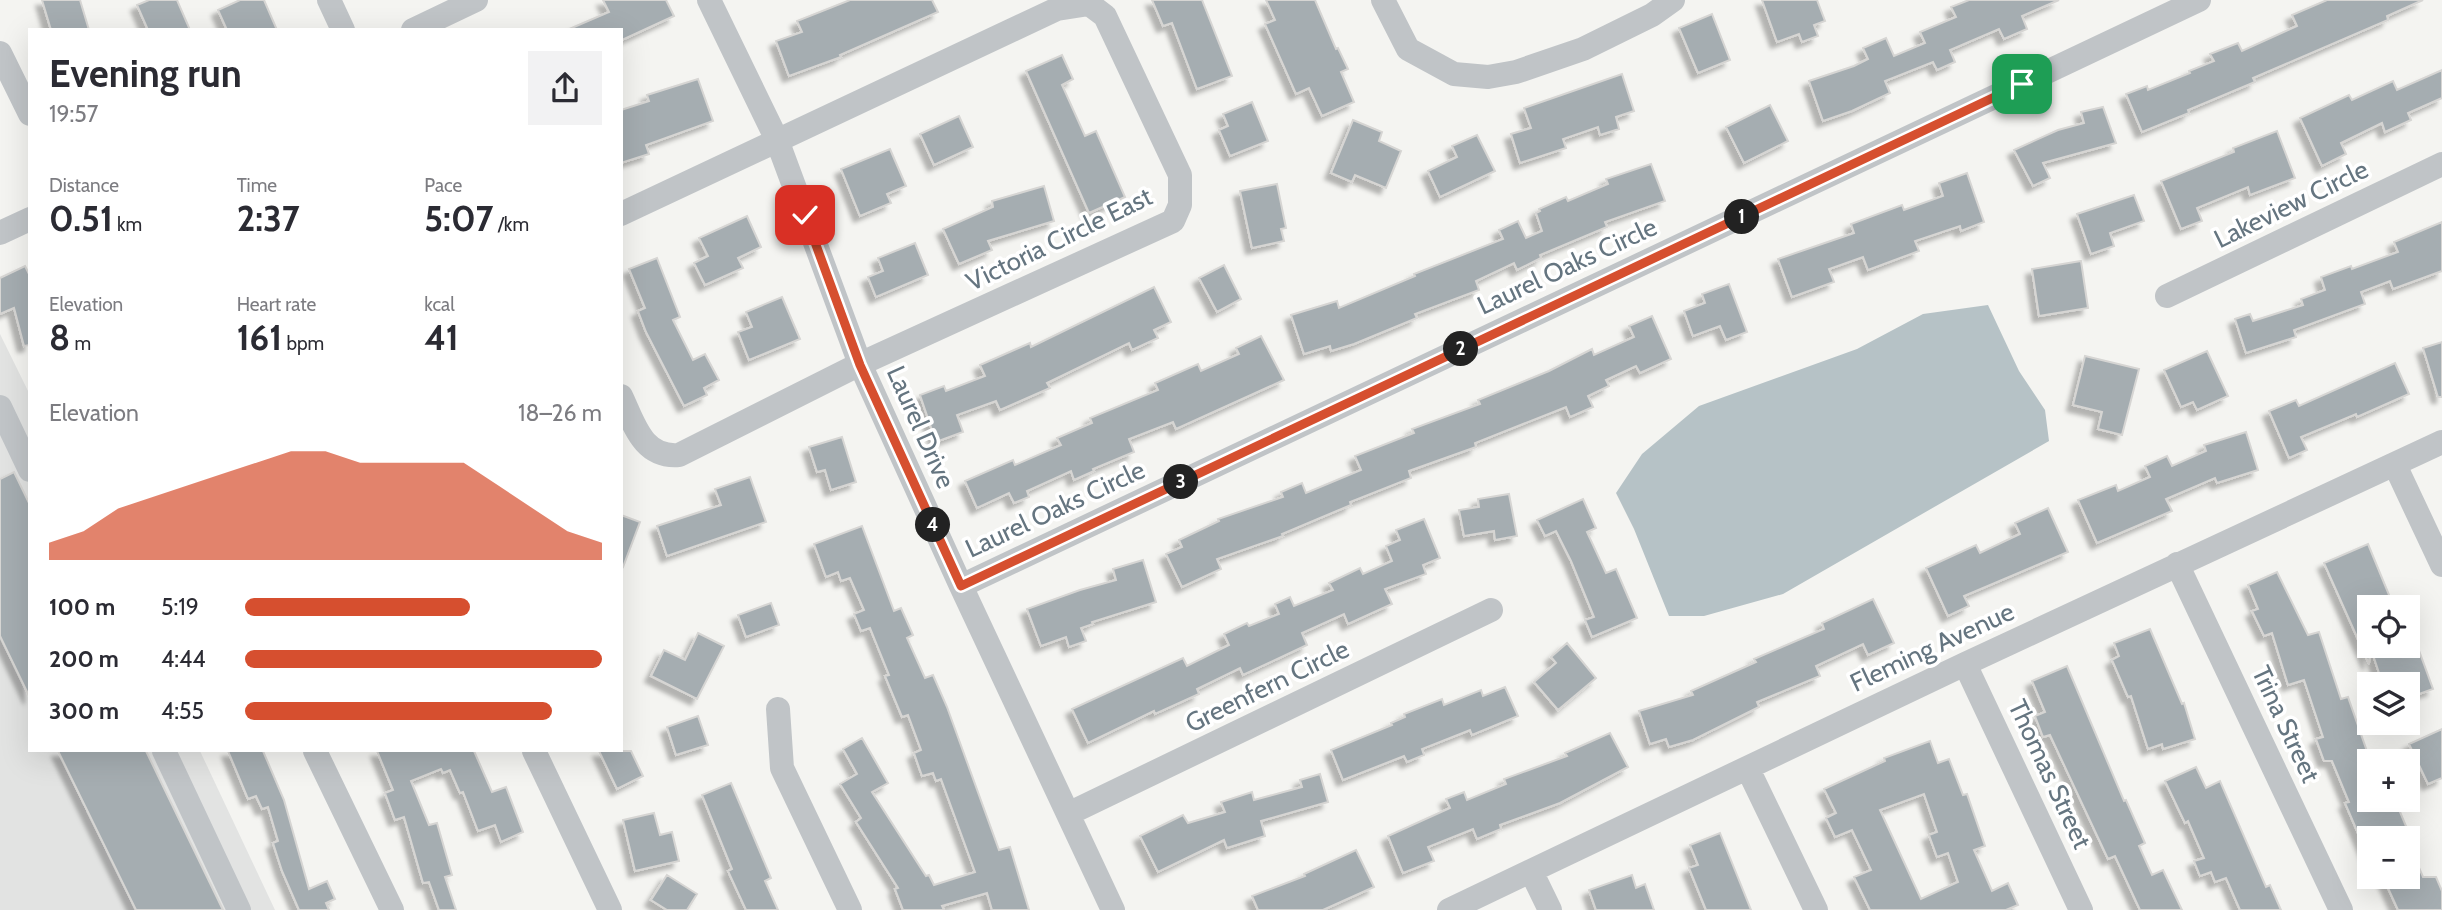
<!DOCTYPE html>
<meta charset="utf-8">
<style>
body{margin:0;font-family:Cabin,sans-serif;background:#f2f2f3;color:#2b2b33;height:100vh;display:flex;flex-direction:column;font-size:26px;white-space:nowrap}
*{box-sizing:border-box;margin:0}
p{font-size:23px;color:#7c7c81}
.icon{flex:none;width:38px;height:38px;fill:none;stroke:currentColor;stroke-width:2;stroke-linecap:round;stroke-linejoin:round}
.map{position:relative;flex:1;overflow:hidden}
.panel{position:absolute;left:28px;top:28px;width:595px;height:724px;display:flex;flex-direction:column;background:#fff;border-radius:0px;box-shadow:0 7px 28px #0002}
.panel>*{flex:none}
.buttons{position:absolute;left:2357px;top:595px;display:grid;gap:14px}
.buttons a{display:grid;place-items:center;width:63px;height:63px;border-radius:0px;background:#fff;box-shadow:0 7px 28px #0002;font-size:35px}
.pin{position:absolute;display:grid;place-items:center;width:60px;height:60px;color:#fff;margin:-30px;border-radius:14px;box-shadow:0 4px 10px #0006}
.km{position:absolute;width:35px;height:35px;margin:-18px;border-radius:50%;background:#222;color:#fff;font-size:19px;line-height:35px;text-align:center}
.round{display:grid;place-items:center;flex:none;width:74px;height:74px;border-radius:0px;background:#f2f2f3}
.summary{display:flex;align-items:center;justify-content:space-between;height:119px;padding:0 21px}
h1{font-size:38px;font-weight:700;line-height:52px}
.stats{display:grid;grid-template-columns:repeat(3,1fr);gap:10px;height:119px;padding:7px 21px}
.stats div{display:grid;align-content:center}
.stats b{font-size:35px;font-weight:700}
.stats small{font-size:19px;font-weight:400}
.stats p{font-size:19px}
.chart{height:196px;padding:14px 21px}
.chart p{display:flex;justify-content:space-between}
.chart svg{width:100%;height:126px;margin-top:7px;fill:#d64f2f;opacity:.7}
ul{padding:0 21px;list-style:none;font-size:23px}
li{display:grid;grid-template-columns:112px 84px 1fr;align-items:center;height:52px}
li i{height:18px;border-radius:9px;background:#d64f2f}
.map>svg:first-child{display:block}
.built{fill:#e2e3e2}
.water{fill:#b6c2c6}
.building{fill:#a5adb1;stroke:#d6d5d3;stroke-width:2;fill-rule:evenodd;filter:url(#shadow)}
.lines{fill:none;stroke-linecap:round;stroke-linejoin:round}
.minor{stroke:#c0c4c7;stroke-width:24}
.route-casing{stroke:#fff;stroke-width:14}
.route{stroke:#d64f2f;stroke-width:9}
.labels{text-anchor:middle;stroke-width:7;stroke-linejoin:round;paint-order:stroke}
.street-label{font-size:26px;fill:#657580;stroke:#fff}
</style>
<div class="map">
<svg width="2442" height="910" viewBox="0 0 2442 910">
<defs>
<filter id="shadow"><feDropShadow dx="-6" dy="6" stdDeviation="2" flood-color="#0004"/></filter>
</defs>
<rect width="100%" height="100%" fill="#f4f4f1"/>
<path class="built" d="M0 334 30 395V751H200L275 910H0Z"/>
<path class="water" d="M1988 305 2019 371 2045 410 2049 441 1783 594 1704 616H1669L1634 529 1616 493 1642 454 1699 406 1857 349 1923 314Z"/>
<path class="building" d="M42 0H80L89 30H51Z
M149 0H177L190 30H148L137 5Z
M240 0H264L277 30H227L218 10Z
M603 0H666L674 16 622 40 621 30H567L609 12Z
M850 0H932L938 12 840 55 841 57 789 76 776 41 802 32 797 21Z
M1152 0H1202L1232 76 1197 89 1172 23 1163 26Z
M1266 0H1315L1336 49 1338 48 1348 69 1341 72 1354 102 1322 116 1309 88 1296 94 1265 24 1275 20Z
M1762 0H1817L1825 21 1814 25 1818 36 1802 42 1799 34 1777 42Z
M1969 0H2059L2022 16 2027 29 2004 39 1999 29 1950 50 1955 62 1937 70 1933 62 1885 81 1890 93 1852 111 1823 121 1809 81 1854 66 1868 59 1863 48 1886 38 1894 56 1925 43 1920 32 1956 17 1951 7Z
M2327 0H2423L2387 16 2388 20 2253 78 2255 82 2188 110 2189 113 2142 132 2126 94 2147 86 2148 90 2190 73 2189 71 2214 61 2210 54 2238 43 2242 51 2297 26 2292 15Z
M1712 14 1730 60 1698 73 1679 28Z
M1062 55 1073 79 1062 85 1085 136 1096 131 1125 197 1089 213 1026 71Z
M2442 70V98L2408 113 2411 120 2385 132 2382 123 2341 143 2346 154 2322 166 2300 118 2349 95 2352 100 2393 81 2397 90Z
M1622 74 1634 111 1616 117 1619 129 1600 135 1598 127 1563 139 1566 148 1520 163 1511 134 1531 128 1524 108Z
M698 79 713 121 646 145 649 154 621 163V110L649 101 647 95Z
M1252 102 1268 141 1230 156 1219 130 1228 126 1223 114Z
M1770 105 1788 141 1744 163 1726 127Z
M2103 107 2116 143 2043 163 2050 178 2033 186 2014 150 2058 130 2084 123 2081 112Z
M959 116 973 147 934 165 920 134Z
M1353 120 1382 132 1379 141 1401 151 1386 188 1355 175 1352 182 1331 173Z
M2277 131 2295 178 2250 195 2248 187 2197 208 2202 221 2181 229 2161 181 2234 152 2233 148Z
M1477 135 1495 171 1440 197 1428 171 1457 157 1452 146Z
M890 149 906 186 887 194 891 203 860 216 841 169Z
M1651 164 1665 201 1605 222 1607 227 1540 255 1541 258 1517 270 1514 263 1476 281 1479 290 1415 314 1417 318 1354 344 1331 351 1330 346 1304 354 1291 315 1337 301 1339 308 1415 276 1414 274 1503 239 1499 230 1518 221 1526 238 1542 231 1536 213 1540 211 1539 209 1566 197 1568 201 1608 184 1606 179Z
M1967 173 1984 222 1961 231 1960 226 1915 241 1919 251 1868 270 1863 257 1829 269 1834 282 1792 297 1778 259 1854 233 1851 224 1902 205 1904 210 1943 196 1939 183Z
M1277 184 1286 228 1281 229 1284 241 1252 248 1240 191Z
M1044 186 1054 221 988 241 992 250 959 264 943 229 993 207 992 201Z
M2134 195 2144 221 2110 233 2114 246 2091 254 2077 214Z
M747 216 761 247 738 258 743 268 705 285 694 263 708 256 699 238Z
M2442 222V271L2393 289 2390 281 2361 292 2365 304 2294 330 2296 337 2246 353 2235 319 2250 314 2253 321 2303 305 2301 299 2325 290 2321 277 2351 266 2352 269 2398 252 2394 242Z
M915 243 928 275 876 297 868 277 883 271 878 258Z
M657 258 680 317 673 320 693 360 705 354 719 380 704 388 707 395 684 406 646 332 638 311 645 308 629 269Z
M2081 261 2088 308 2039 316 2032 269Z
M1224 265 1241 299 1217 312 1199 278Z
M25 266 30 276V345L24 346 14 308 0 314V278Z
M1729 284 1747 332 1726 340 1720 326 1693 336 1684 311 1705 303 1702 294Z
M1154 287 1171 322 1154 330 1158 338 1132 350 1129 343 1047 383 1050 388 1000 410 996 401 957 415 963 432 936 442 920 395 944 386 946 391 985 376 980 365 1030 343 1031 347Z
M782 297 800 339 749 360 738 332 752 327 746 312Z
M1652 316 1671 359 1640 373 1636 366 1606 380 1609 386 1588 396 1593 407 1570 417 1566 407 1475 443 1476 447 1409 471 1411 478 1350 502 1351 505 1282 534 1283 536 1217 559 1221 569 1182 587 1166 554 1182 547 1179 540 1219 521 1218 519 1283 497 1281 492 1302 483 1306 493 1361 470 1355 456 1414 433 1412 429 1480 404 1478 400 1549 371 1592 349 1594 355 1634 337 1629 326Z
M1261 336 1284 380 1176 429 1173 422 1129 439 1134 452 1093 469 1094 471 1074 480 1071 471 1027 491 1029 497 1014 503 1009 493 977 508 965 481 1013 460 1015 465 1061 445 1057 438 1092 423 1090 418 1158 390 1155 383 1198 364 1201 371 1239 354 1236 348Z
M2442 342V397H2438L2423 348Z
M2207 351 2228 396 2197 410 2193 402 2181 407 2164 370Z
M2085 356 2139 369 2122 435 2098 429 2102 412 2073 405Z
M2395 363 2409 394 2357 417 2356 414 2301 437 2307 450 2289 458 2269 411 2296 400 2299 406Z
M2246 432 2258 470 2217 483 2215 478 2166 499 2172 511 2097 543 2078 500 2116 485 2118 491 2150 477 2145 466 2167 456 2172 466 2206 451 2204 445Z
M842 437 856 482 831 490 825 470 817 472 809 447Z
M14 472 30 505V698L0 636V479Z
M750 477 766 522 667 556 657 526 721 505 715 489Z
M1509 494 1517 536 1495 540 1494 531 1464 536 1459 510 1479 507 1478 499Z
M1583 499 1596 528 1587 532 1606 573 1616 569 1637 618 1592 637 1585 620 1594 617 1571 561 1556 531 1545 536 1537 520Z
M2048 508 2068 552 1964 596 1969 606 1948 616 1926 568 1976 545 1980 553 2020 534 2015 523Z
M621 515 640 522 623 567 621 566Z
M1424 519 1440 558 1423 565 1426 574 1385 589 1392 604 1348 624 1344 614 1302 633 1307 645 1243 675 1240 668 1197 689 1199 694 1155 714 1154 711 1088 743 1072 709 1183 658 1187 666 1229 645 1224 634 1247 623 1249 626 1279 614 1275 604 1290 597 1294 606 1333 590 1329 583 1360 568 1363 574 1392 561 1386 546 1400 540 1396 530Z
M862 526 894 611 901 608 913 635 907 638 925 678 933 675 947 707 999 850 1010 847 1029 910H992L987 893 942 906 944 910H903L895 889 898 888 856 822 861 818 840 784 857 774 843 749 862 738 888 783 872 792 926 876 929 875 934 885 975 872 941 779 936 781 933 773 922 776 914 753 921 750 908 715 902 717 885 676 889 675 870 628 861 631 854 614 864 610 850 578 841 581 838 572 826 577 814 544Z
M2368 544 2394 607H2370V646H2408V627L2410 626 2433 689 2408 698V684H2377L2376 676H2380L2370 646 2369 664 2324 563Z
M1143 560 1156 602 1092 622 1093 624 1081 628 1086 641 1069 647 1066 637 1041 646 1027 609 1080 590 1116 580 1113 569Z
M2277 572 2308 635 2319 632 2341 699 2348 697 2370 760V800H2395L2411 838H2370V861L2345 803 2349 802 2332 761H2324L2316 739 2323 737 2304 680 2288 685 2272 633 2264 636 2252 611 2258 609 2248 585Z
M1873 599 1894 643 1868 655 1863 644 1816 666 1820 676 1757 702 1759 707 1693 740 1669 747 1666 739 1650 744 1639 711 1693 695 1691 691 1756 662 1754 659 1824 629 1822 623Z
M771 603 779 625 746 637 738 615Z
M2150 629 2182 704 2184 703 2195 739 2163 749 2162 744 2148 749 2131 696 2128 697 2112 660 2119 656 2114 643Z
M698 633 724 646 697 699 651 676 664 650 685 660Z
M1567 643 1596 678 1558 710 1534 682 1556 663 1551 657Z
M2067 666 2124 801 2126 800 2145 843 2139 846 2152 875 2163 870 2182 910H2140L2115 856 2108 859 2050 735 2043 737 2035 716 2045 712 2032 681Z
M1505 687 1518 716 1472 735 1470 730 1422 749 1424 755 1407 762 1404 756 1343 780 1331 750 1392 725 1391 723 1405 717 1404 714 1442 699 1444 705 1481 690 1483 696Z
M698 716 708 745 676 755 667 727Z
M2442 729V778L2428 784 2409 744Z
M1610 733 1628 767 1560 803 1500 825 1501 829 1477 839 1473 829 1428 847 1434 861 1403 873 1388 836 1450 808 1446 799 1464 792 1467 800 1506 784 1504 779 1567 756 1565 753Z
M1930 741 1938 763 1949 759 1963 795 1967 794 1985 846 1974 850 1992 891 2008 883 2018 905 2006 910H1870L1854 877 1871 870 1852 830 1835 837 1826 818 1836 813 1824 789 1885 761 1884 758ZM1924 794 1937 832 1929 835 1937 857 1948 853 1958 882 1921 899 1880 810Z
M58 751H146L223 910H136Z
M228 751H263L284 800 309 889 327 881 335 899 326 903 329 910H299L282 871 273 843 278 841 268 807 262 809 256 796 248 799Z
M377 751H474L492 792 506 787 523 832 501 842 495 825 478 831 463 792 460 793 450 770 443 773 441 769 411 781 429 825 437 823 452 875 445 877 456 910H439L429 882 423 883 404 817 395 820 385 793 393 790Z
M599 751H631L643 776 617 789Z
M2196 767 2206 788 2220 781 2266 887 2270 885 2281 910H2240L2226 878 2215 882 2211 872 2200 876 2194 861 2204 858 2188 821 2185 823 2165 781Z
M1320 774 1328 802 1261 821 1265 836 1227 848 1224 840 1158 872 1140 836 1183 815 1188 823 1225 812 1221 802 1252 792 1254 800 1302 787 1300 780Z
M731 783 771 878 765 881 778 910H746L728 871 732 869 702 795Z
M654 813 660 835 672 832 679 861 635 871 623 820Z
M1720 833 1751 910H1706L1689 868 1698 865 1690 845Z
M2408 842 2423 877H2436L2442 891V910H2398L2383 877H2408Z
M1356 850 1374 887 1323 910H1258L1252 896 1305 876 1304 874Z
M667 875 697 894 687 910H667L651 900Z
M1632 875 1636 888 1645 884 1654 910H1596L1589 890Z"/>
<g class="lines">
<path class="minor" d="M329 0 343 30
M709 0 777 140 860 364 961 586 1113 910
M1383 0 1408 49 1454 74 1488 77 1516 72 1583 49 1652 15 1673 0
M413 30 476 0
M0 53 30 114
M621 214 1057 9 1089 4 1105 16 1180 175V205L1173 221 860 364 679 455C642 458 634 423 621 396
M0 233 30 219
M2167 296 2442 164
M0 407 30 470
M2395 465 2442 565
M2177 564 2341 910
M961 586 2199 0
M1965 664 2081 910
M778 709 782 768 850 910
M164 751 239 910
M315 751 392 910
M534 751 610 910
M1748 769 1816 910
M1068 814 1491 610
M1531 871 1550 910
M1449 910 1965 664 2442 442"/>
</g>
<g class="lines">
<defs>
<path id="route" d="M805 215 860 365 961 586 2022 84"/>
</defs>
<use href="#route" class="route-casing"/>
<use href="#route" class="route"/>
</g>
<g class="labels">
<g class="street-label">
<text transform="translate(2291 204) rotate(-26)" y="9">Lakeview Circle</text>
<text transform="translate(1059 239) rotate(-26)" y="9">Victoria Circle East</text>
<text transform="translate(1567 266) rotate(-25)" y="9">Laurel Oaks Circle</text>
<text transform="translate(921 427) rotate(66)" y="9">Laurel Drive</text>
<text transform="translate(1055 509) rotate(-25)" y="9">Laurel Oaks Circle</text>
<text transform="translate(1932 647) rotate(-25)" y="9">Fleming Avenue</text>
<text transform="translate(1267 686) rotate(-26)" y="9">Greenfern Circle</text>
<text transform="translate(2286 724) rotate(65)" y="9">Trina Street</text>
<text transform="translate(2050 774) rotate(65)" y="9">Thomas Street</text>
</g>
</g>
</svg>
<div class="buttons">
<a><svg class="icon" aria-label="locate" viewBox="0 0 24 24"><circle cx="12" cy="12" r="6"/><path d="M12 2v4M12 18v4M2 12h4M18 12h4"/></svg></a>
<a><svg class="icon" aria-label="layers" viewBox="0 0 24 24"><path d="M12 4l9 5-9 5-9-5zM3 14l9 5 9-5"/></svg></a>
<a>+</a>
<a>−</a>
</div>
<div class="pin" style="left:2022px;top:84px;background:#1e9e55"><svg class="icon" aria-label="arrive" viewBox="0 0 24 24"><path d="M6 21V4h12l-3 4 3 4H6"/></svg></div>
<div class="pin" style="left:805px;top:215px;background:#d93025"><svg class="icon" aria-label="check" viewBox="0 0 24 24"><path d="M5 12l5 5 9-10"/></svg></div>
<b class="km" style="left:1742px;top:217px">1</b>
<b class="km" style="left:1461px;top:349px">2</b>
<b class="km" style="left:1181px;top:482px">3</b>
<b class="km" style="left:933px;top:525px">4</b>
<section class="panel">
<div class="summary"><div><h1>Evening run</h1><p>19:57</p></div><a class="round"><svg class="icon" aria-label="share" viewBox="0 0 24 24"><path d="M12 15V3M7 8l5-5 5 5M5 13v7h14v-7"/></svg></a></div>
<div class="stats">
<div><p>Distance</p><b>0.51<small> km</small></b></div>
<div><p>Time</p><b>2:37</b></div>
<div><p>Pace</p><b>5:07<small> /km</small></b></div>
</div>
<div class="stats">
<div><p>Elevation</p><b>8<small> m</small></b></div>
<div><p>Heart rate</p><b>161<small> bpm</small></b></div>
<div><p>kcal</p><b>41</b></div>
</div>
<div class="chart"><p><span>Elevation</span>18–26 m</p>
<svg viewBox="0 0 160 44" preserveAspectRatio="none"><path d="M0 44V38L10 34L20 26L30 22L40 18L50 14L60 10L70 6L80 6L90 10L100 10L110 10L120 10L130 18L140 26L150 34L160 38V44z"/></svg>
</div>
<ul>
<li><b>100 m</b>5:19<i style="width:63%"></i></li>
<li><b>200 m</b>4:44<i style="width:100%"></i></li>
<li><b>300 m</b>4:55<i style="width:86%"></i></li>
</ul>
</section>
</div>
